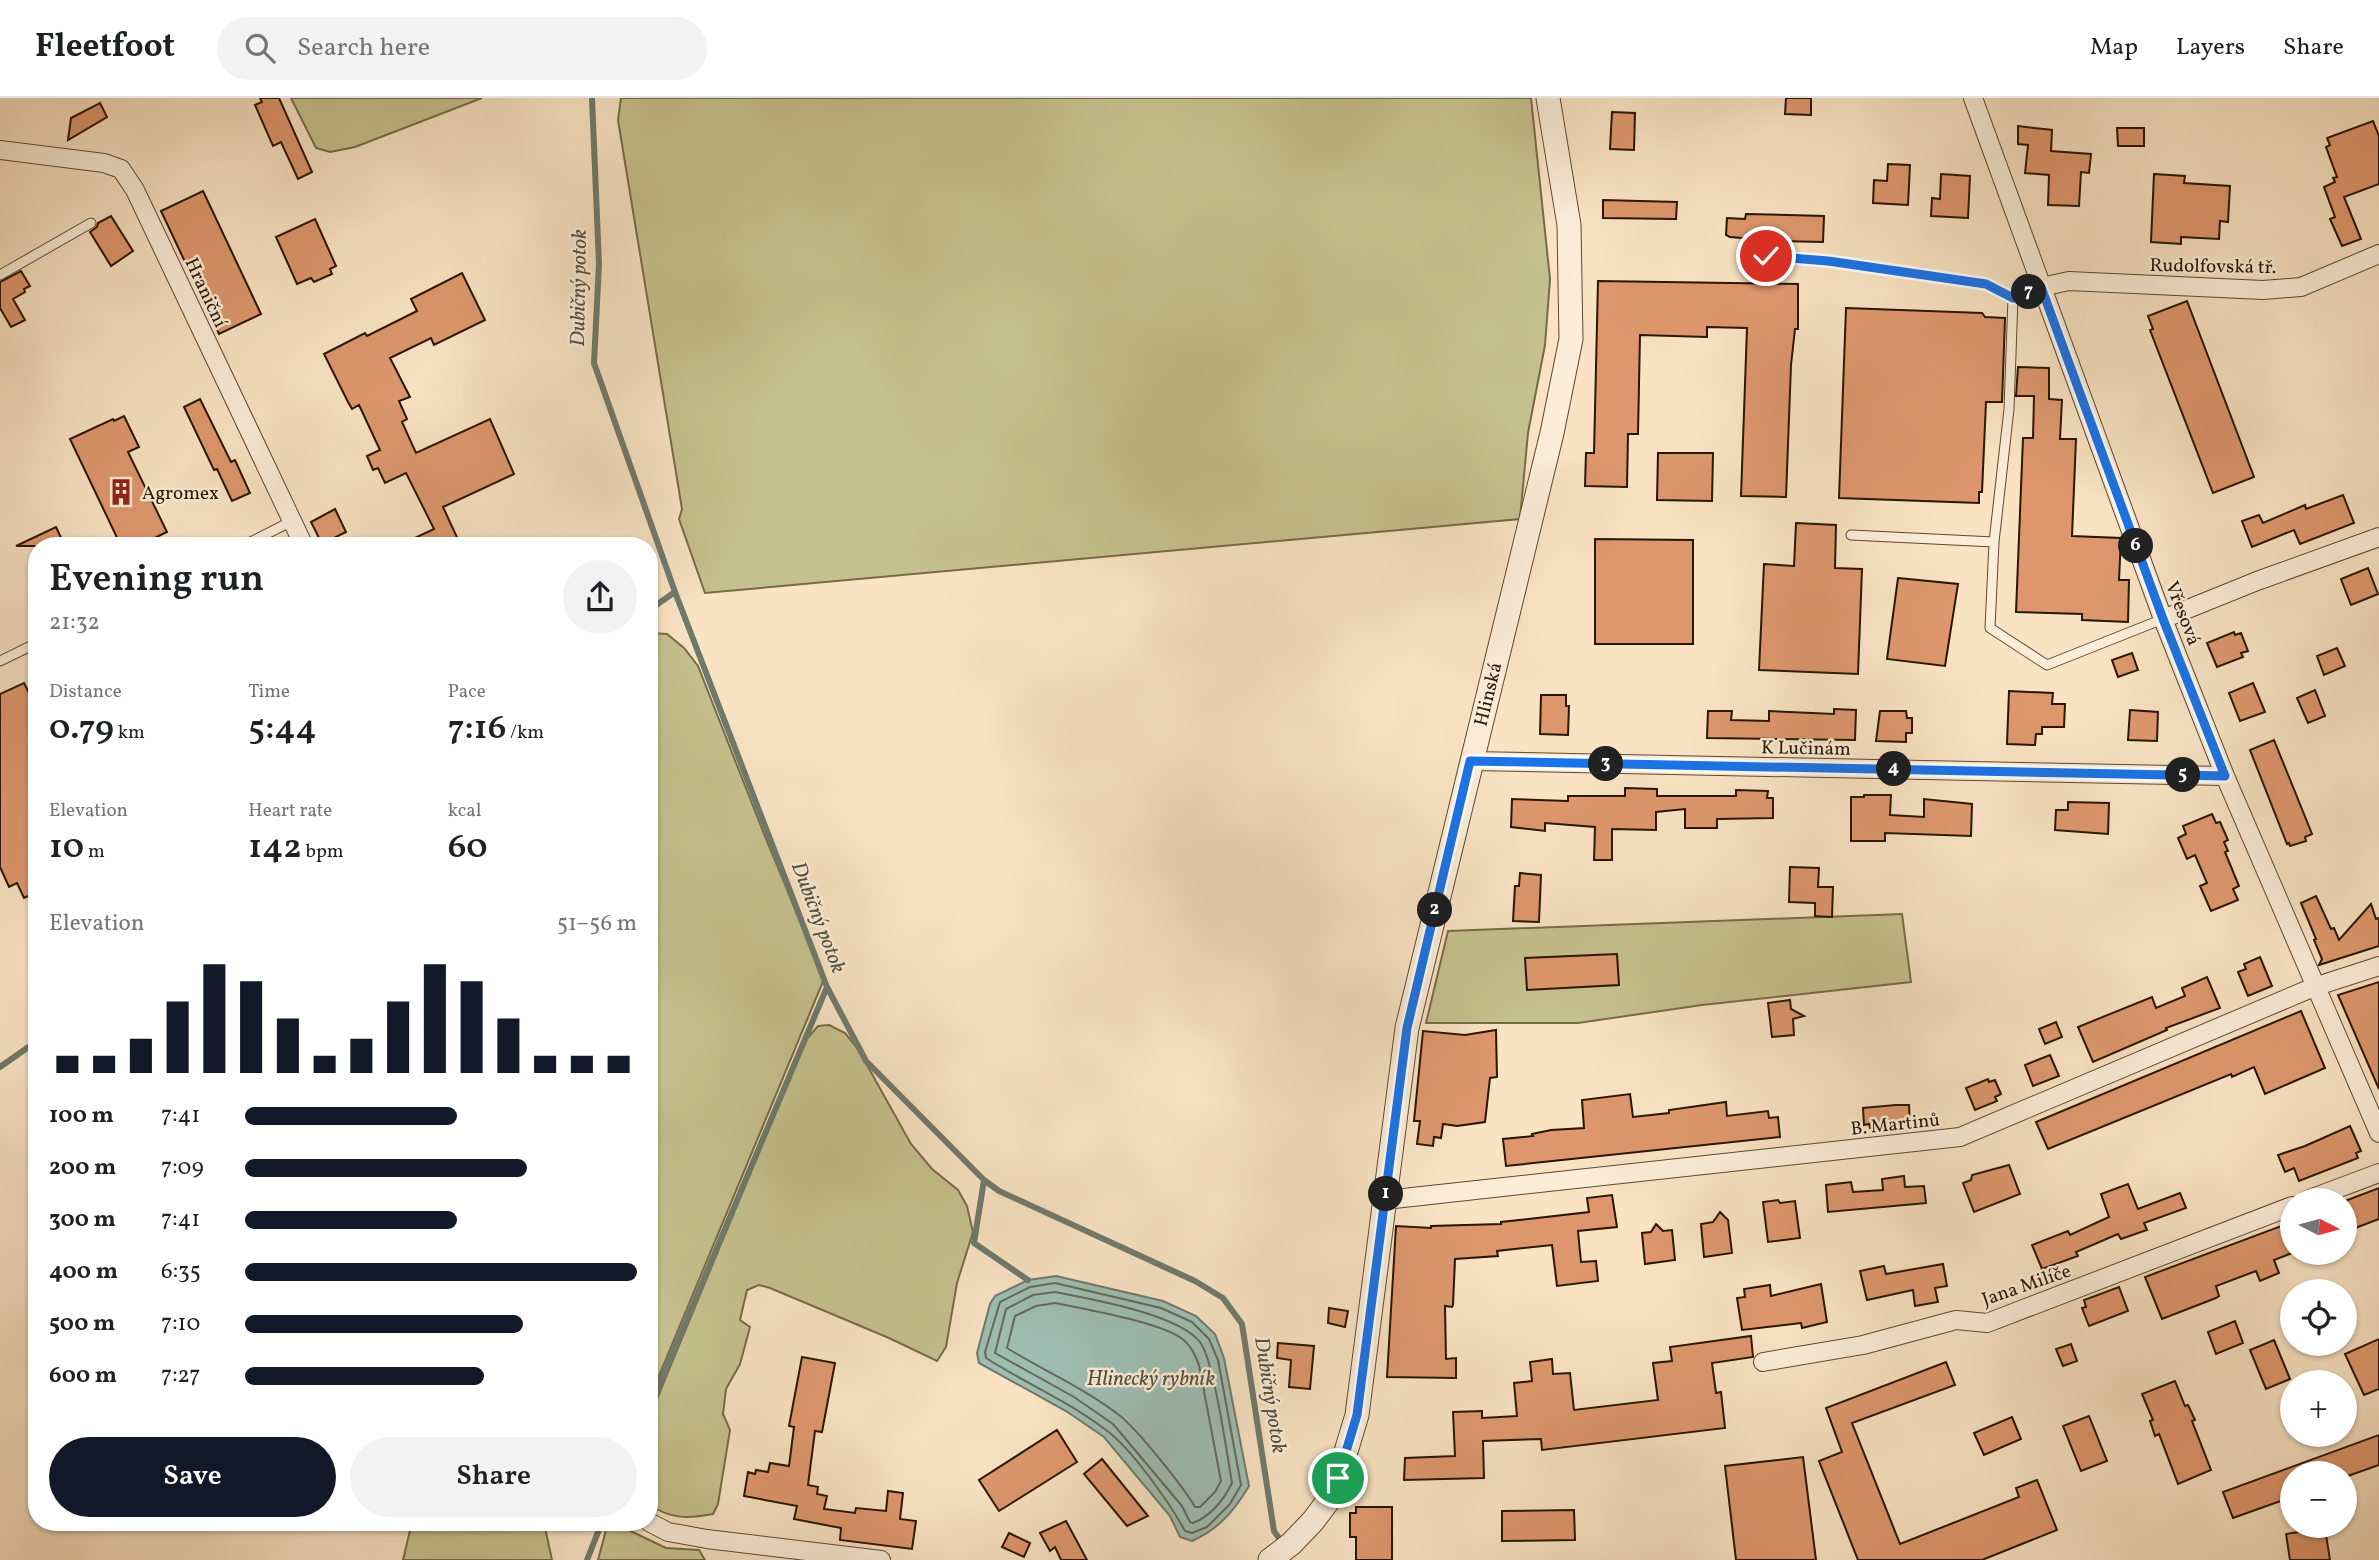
<!DOCTYPE html>
<meta charset="utf-8">
<style>
body{margin:0;font-family:Vollkorn,serif;background:#f2f2f2;color:#202124;height:100vh;display:flex;flex-direction:column;font-size:26px;white-space:nowrap}
*{box-sizing:border-box;margin:0}
p{font-size:23px;color:#757577}
.icon{flex:none;width:38px;height:38px;fill:none;stroke:currentColor;stroke-width:2;stroke-linecap:round;stroke-linejoin:round}
.map{position:relative;flex:1;overflow:hidden}
.drawer{position:absolute;left:28px;top:439px;width:630px;height:994px;display:flex;flex-direction:column;background:#fff;border-radius:28px;box-shadow:0 2px 5px #0004}
.drawer>*{flex:none}
.needle{width:46px;rotate:96deg}
.controls{position:absolute;left:2280px;top:1090px;display:grid;gap:14px}
.controls a{display:grid;place-items:center;width:77px;height:77px;border-radius:50%;background:#fff;box-shadow:0 2px 5px #0004;font-size:35px}
.pin{position:absolute;display:grid;place-items:center;width:60px;height:60px;color:#fff;margin:-30px;border:4px solid #fff;border-radius:50%;box-shadow:0 2px 7px #0007}
.km{position:absolute;width:35px;height:35px;margin:-18px;border-radius:50%;background:#222;color:#fff;font-size:19px;line-height:35px;text-align:center}
.round{display:grid;place-items:center;flex:none;width:74px;height:74px;border-radius:37px;background:#f2f2f2}
.headline{display:flex;align-items:center;justify-content:space-between;height:119px;padding:0 21px}
h1{font-size:38px;font-weight:600;line-height:52px}
.figures{display:grid;grid-template-columns:repeat(3,1fr);gap:10px;height:119px;padding:7px 21px}
.figures div{display:grid;align-content:center}
.figures b{font-size:35px;font-weight:600}
.figures small{font-size:19px;font-weight:400}
.figures p{font-size:19px}
.chart{height:196px;padding:14px 21px}
.chart p{display:flex;justify-content:space-between}
.chart svg{width:100%;height:126px;margin-top:7px;stroke:#111827;stroke-width:6}
.action{display:flex;gap:14px;margin-top:auto;padding:14px 21px}
.action a{flex:1;height:80px;border-radius:42px;background:#111827;color:#fff;font-size:28px;font-weight:600;line-height:80px;text-align:center}
.action a+a{background:#f2f2f2;color:#202124}
ul{padding:0 21px;list-style:none;font-size:23px}
li{display:grid;grid-template-columns:112px 84px 1fr;align-items:center;height:52px}
li i{height:18px;border-radius:9px;background:#111827}
header{display:flex;align-items:center;gap:42px;box-sizing:border-box;height:98px;padding:0 35px;background:#fff;border-bottom:2px solid #e0e0e0}
header strong{font-size:33px}
nav{display:flex;gap:38px;margin-inline-start:auto;font-size:24px}
.search{width:490px;height:63px;background:#f2f2f2;display:flex;align-items:center;gap:18px;box-sizing:border-box;padding:0 24px;border-radius:38px;color:#757577;font-size:26px}
.map>svg:first-child{display:block}
.green{fill:#c5c18e;stroke:#776b47;stroke-width:2}
.water{fill:#9ebeb4;stroke:#6f7a6c;stroke-width:2}
.lines{fill:none;stroke-linecap:round;stroke-linejoin:round}
.shore{stroke:#646a5a;stroke-width:2}
.stream{stroke:#6f7a6c;stroke-width:6}
.building{fill:#de976d;stroke:#291500;stroke-width:2}
.service-casing{stroke:#5d4831;stroke-width:11}
.minor-casing{stroke:#5d4831;stroke-width:20}
.tertiary-casing{stroke:#5d4831;stroke-width:25}
.service{stroke:#fbedd8;stroke-width:9}
.minor{stroke:#fbedd8;stroke-width:18}
.tertiary{stroke:#fbedd8;stroke-width:23}
.route-casing{stroke:#fff;stroke-width:14}
.route{stroke:#1a73e8;stroke-width:9}
.labels{text-anchor:middle;stroke-width:5;stroke-linejoin:round;paint-order:stroke}
.street-label{font-size:19px;fill:#291500;stroke:#fbedd8}
.poi-label{font-size:19px;fill:#291500;stroke:#fbedd8;text-anchor:start}
.water-label{font-size:21px;font-style:italic;fill:#52503f;stroke:#fbedd8}
</style>
<header>
<strong>Fleetfoot</strong>
<div class="search"><svg class="icon" aria-label="search" viewBox="0 0 24 24"><circle cx="10" cy="10" r="6"/><path d="M15 15l6 6"/></svg>Search here</div>
<nav><a>Map</a><a>Layers</a><a>Share</a></nav>
</header>
<div class="map">
<svg width="2379" height="1462" viewBox="0 0 2379 1462">
<rect width="100%" height="100%" fill="#f9e3c3"/>
<filter id="stains"><feTurbulence type="fractalNoise" baseFrequency=".00286" numOctaves="4"/><feColorMatrix values="0 0 0 0 .2 0 0 0 0 .09 0 0 0 0 .02 0 0 0 .5 -.17"/></filter>
<radialGradient id="worn" r=".72"><stop offset=".6" stop-color="#630" stop-opacity="0"/><stop offset="1" stop-color="#630" stop-opacity=".3"/></radialGradient>
<path class="green" d="M291 0H482L355 49 330 54 316 50Z
M621 0H1531L1550 181 1545 247 1528 335 1520 421 705 495 679 421 682 411 618 22Z
M649 535 667 536 684 550 698 568 764 736 824 881 649 1302Z
M1902 816 1911 884 1702 907 1578 925H1426L1448 833Z
M829 927 845 935 858 951 911 1046 932 1071 958 1092 967 1108 973 1134 957 1185 946 1249 937 1263 889 1240 770 1190 759 1187 747 1192 740 1222 750 1229 740 1266 726 1291 723 1316 730 1332 718 1406 713 1416C687 1421 672 1421 649 1407V1320L805 943 818 928Z
M412 1424 544 1425 552 1462H403Z
M618 1427 666 1450 699 1452 705 1462H598L606 1432Z"/>
<path class="water" d="M1056 1178 1163 1203 1196 1218 1215 1236 1224 1260 1249 1388C1234 1413 1219 1431 1192 1443L1180 1439 1170 1418 1104 1339 1066 1313 979 1265 977 1255 990 1206 995 1198 1028 1182Z"/>
<g class="lines">
<path class="shore" d="M1055 1185 1161 1210 1192 1224 1209 1241 1218 1262 1241 1387 1230 1406 1207 1429 1192 1435 1185 1433C1169 1404 1132 1351 1106 1332 1068 1303 1025 1285 986 1260L985 1254 1000 1204 1030 1189Z
M1055 1194C1091 1201 1178 1216 1200 1244 1214 1262 1227 1357 1232 1385 1224 1401 1211 1418 1193 1425L1190 1424 1182 1408 1113 1326 1074 1299 995 1255 1006 1211 1033 1197Z
M1055 1205C1085 1211 1158 1224 1181 1240 1191 1247 1195 1257 1199 1267L1221 1383 1215 1394 1200 1409H1195C1182 1387 1138 1332 1119 1317 1084 1290 1044 1273 1007 1250L1015 1218 1036 1208Z"/>
<path class="stream" d="M592 0 599 166 594 265 675 494 827 889 866 963 984 1082 999 1093 1195 1183 1223 1200 1242 1226 1274 1433 1283 1446
M649 512 675 494
M0 969 37 943
M984 1082 974 1145 1028 1182
M649 1311 827 889
M587 1462 602 1424"/>
</g>
<path class="building" d="M260 0H279L312 74 298 81 281 44 273 48 255 7 262 4Z
M1786 0H1811V17L1785 16Z
M100 5 107 19 68 42 71 20Z
M1612 14 1635 15 1634 52 1610 51Z
M2373 23 2379 38V86L2344 99 2361 141 2342 148 2330 121 2335 119 2324 89 2335 84 2333 80 2337 79 2326 49 2330 47 2327 40Z
M2018 28 2052 32 2051 53 2091 56 2089 75 2081 74 2079 108 2048 107 2049 77 2025 75 2028 47 2018 46Z
M2117 30H2144V48H2118Z
M1888 66 1910 67 1908 107 1873 105 1874 82 1887 83Z
M1941 76 1970 78 1968 120 1931 118 1932 100 1940 101Z
M2154 76 2185 78 2184 85 2230 88 2228 124 2220 123 2219 141 2181 139V146L2151 144Z
M203 93 261 216 219 236 161 113Z
M1603 102 1677 104 1676 121 1603 120Z
M1746 116 1824 118 1823 144 1779 143 1730 139 1726 137 1727 120 1745 121Z
M111 118 133 153 111 168 90 134 97 129 98 125Z
M315 121 336 168 330 171 332 176 314 184 311 180 297 186 276 139Z
M21 173 30 188 24 191 25 194 13 201 25 222 11 229 0 210V184Z
M462 175 485 222 434 247 431 240 390 260 410 299 399 303 407 321 402 324 416 355 490 321 514 376 443 409 461 448H398L434 431 406 375 385 385 378 370 373 372 367 358 380 352 359 307 352 311 348 304 324 256 365 235 367 238 417 213 411 201Z
M1598 183 1798 186V231H1795L1791 267 1786 399 1741 398 1747 230 1707 229V239L1640 237 1638 336H1628L1627 389 1585 388 1586 355H1594Z
M2187 203 2254 379 2213 395 2150 232 2153 231 2148 218Z
M1846 210 1982 215 1985 219 2005 220 2002 304H1986L1982 394H1979V405L1839 400Z
M2018 269 2049 270V301L2062 302 2060 341H2076L2072 438 2121 440 2119 482H2129L2128 524 2082 522V516L2016 514 2023 340H2033L2034 298H2016Z
M200 301 231 364 235 362 250 395 232 403 217 371 214 372 184 309Z
M124 318 139 349 128 354 167 434 138 448H121L70 341 113 321 114 323Z
M1658 355H1713L1712 403 1657 402Z
M2343 397 2354 425 2300 446 2294 432 2252 449 2242 423 2259 417 2263 425 2305 407 2306 411Z
M335 411 346 434 322 446 311 424Z
M1796 425 1836 427 1835 470 1862 471 1858 576 1759 572 1764 466 1794 468Z
M56 429 65 448H16Z
M1595 441 1693 442V546H1595Z
M2368 470 2378 496 2351 507 2341 481Z
M1898 480 1958 486 1945 568 1887 561Z
M2234 534 2235 537 2241 535 2248 553 2241 555 2243 559 2217 569 2207 545Z
M2337 550 2345 568 2324 577 2317 558Z
M2132 555 2138 572 2118 579 2112 562Z
M24 585 37 611V794L24 800 17 785 9 789 0 769V596Z
M2253 585 2265 614 2240 623 2229 595Z
M2315 592 2325 618 2308 625 2297 600Z
M2009 593 2053 595 2052 606H2065L2064 629H2042V636H2036L2035 647 2007 646Z
M1541 597H1566V608H1569L1568 637 1540 636Z
M1834 611 1856 612 1855 642 1707 640 1708 613H1732L1731 622 1769 623V613L1834 616Z
M2130 612 2158 614 2157 643 2128 642Z
M1880 613H1906L1907 620H1912V635H1906V644L1876 643Z
M2274 642 2312 736 2305 739 2306 743 2290 748 2289 745 2287 746 2250 652Z
M1625 690 1657 691V698H1736V692L1768 693 1767 700H1773V720L1717 721V730H1685V711L1656 714V732L1612 731V762H1594L1595 729 1545 725V733L1511 729 1512 701 1568 703V698H1625Z
M1864 697H1891L1890 717 1924 719V701L1972 706 1971 738 1885 735V743H1851V699H1864Z
M2068 704 2109 705 2108 736 2055 732 2056 712H2068Z
M2212 716 2216 725 2220 724 2228 742 2224 744 2228 753 2225 754 2239 788 2233 791 2238 802 2211 813 2200 788 2207 785 2195 757 2187 761 2178 740 2186 736 2183 728Z
M1790 769 1819 770 1818 789H1833L1832 819 1815 818V805L1789 804Z
M1520 775 1541 777 1539 824 1513 823 1515 788H1519Z
M2316 798 2331 831 2334 830 2339 842 2371 806 2376 821 2379 820V848L2319 867 2322 861 2314 842 2316 841 2301 805Z
M1617 856 1619 887 1527 892 1525 860Z
M2260 859 2272 888 2248 898 2238 874 2246 871 2244 866Z
M2207 879 2220 910 2166 930 2167 932 2093 964 2078 929 2152 899 2156 910 2185 898 2182 890Z
M2379 884V991L2338 897Z
M1790 902 1791 911 1804 918 1793 921 1794 937 1772 939 1768 905Z
M2301 913 2325 970 2265 996 2254 969 2232 979 2231 976 2048 1051 2036 1024Z
M2056 924 2062 939 2045 946 2039 931Z
M1496 932 1497 979 1490 980 1485 1024 1457 1028 1443 1026 1441 1040 1434 1039 1433 1048 1417 1046 1420 1023H1414L1423 933 1465 937Z
M2050 957 2059 978 2033 988 2025 967Z
M1988 981 1989 984 1995 982 2001 996 1995 999 1997 1003 1975 1012 1966 990Z
M1630 996 1633 1019 1669 1015V1012L1726 1004 1727 1018 1768 1013 1769 1020 1778 1019 1780 1039 1506 1068 1503 1041 1533 1038 1532 1036 1551 1032 1584 1030 1582 1002Z
M1896 1007H1909L1910 1026 1870 1030 1869 1026 1864 1027 1863 1010Z
M2350 1028 2361 1053 2356 1055 2358 1060 2299 1083 2294 1070 2285 1074 2278 1057 2305 1048Z
M2009 1067 2020 1096 1974 1114 1963 1085 1971 1082 1972 1077Z
M1904 1078 1905 1089 1924 1088 1926 1105 1828 1114 1826 1087 1851 1084 1853 1094 1883 1092 1882 1081Z
M2128 1086 2138 1111 2180 1095 2186 1110 2144 1125 2147 1132 2121 1141 2118 1136 2076 1154 2078 1158 2042 1171 2032 1147 2068 1133 2070 1137 2109 1119 2101 1096Z
M2379 1090V1121L2345 1134V1103Z
M1612 1097 1617 1129 1578 1133 1581 1164 1596 1163 1598 1183 1557 1188 1552 1147 1497 1153 1498 1158 1455 1161 1453 1207 1452 1209 1445 1208 1446 1261 1456 1260V1280L1387 1279 1396 1128 1431 1130V1128L1501 1126V1124L1589 1114 1587 1100Z
M1778 1102 1780 1105 1795 1103 1800 1140 1768 1144 1763 1104Z
M1720 1114 1728 1122 1732 1155 1704 1159 1701 1126 1713 1124Z
M2292 1124V1155L2274 1162 2279 1175 2260 1183 2256 1173 2216 1188 2219 1198 2216 1200 2162 1221 2145 1179Z
M1656 1126 1663 1133 1672 1132 1675 1162 1645 1166 1642 1135 1651 1134Z
M1943 1166 1947 1188 1935 1190 1938 1204 1915 1208 1913 1192 1867 1202 1860 1173 1884 1168 1886 1176Z
M1821 1186 1827 1224 1802 1230 1801 1225 1742 1232 1737 1200 1745 1199 1744 1191 1770 1187 1771 1198Z
M2119 1189 2128 1213 2089 1228 2082 1210 2086 1209 2084 1202Z
M1329 1210 1348 1213 1345 1229 1328 1225Z
M2235 1223 2243 1245 2216 1256 2208 1234Z
M1751 1238 1753 1259 1712 1265 1716 1295 1721 1294 1725 1330 1542 1352 1541 1341 1483 1343 1484 1380 1404 1382 1405 1360 1455 1358 1453 1314 1482 1313V1320L1517 1318 1514 1285 1532 1283 1530 1264 1552 1261 1553 1276 1570 1275 1574 1312 1658 1302 1653 1265 1672 1263 1670 1249Z
M2379 1241V1291L2364 1297 2345 1256Z
M2274 1242 2290 1281 2266 1291 2250 1252Z
M1278 1245 1314 1248 1310 1291 1289 1289 1291 1262 1277 1260Z
M2071 1246 2077 1263 2063 1268 2056 1251Z
M802 1259 835 1265 822 1334 815 1333 808 1387 818 1389 817 1396 827 1398 824 1411 855 1415 856 1410 886 1413 888 1393 903 1395 900 1421 916 1423 912 1451 840 1442 841 1430 794 1421 797 1408 744 1398 748 1374 755 1376 756 1372 768 1374 770 1365 789 1368 794 1329 789 1328Z
M1946 1264 1955 1287 1852 1325 1900 1446 2019 1399 2016 1390 2037 1382 2057 1432 1982 1462H1858L1819 1363 1842 1354 1826 1310Z
M2175 1283 2185 1308 2188 1307 2195 1322 2192 1323 2211 1372 2178 1386 2159 1336 2155 1338 2150 1323 2153 1322 2142 1296Z
M2089 1318 2107 1363 2081 1373 2063 1328Z
M2012 1319 2021 1341 1984 1357 1974 1335Z
M1057 1332 1077 1364 999 1413 979 1382Z
M2379 1337V1367L2345 1379V1376H2292V1399L2233 1420 2223 1394Z
M1803 1359 1816 1462H1736L1725 1368Z
M1102 1361 1148 1418 1127 1428 1084 1376Z
M1356 1409H1392V1462H1356V1439H1350V1415H1356Z
M1574 1412 1575 1442 1502 1443V1413Z
M1066 1423 1087 1462H1061L1055 1449 1050 1453 1040 1435Z
M2325 1430 2330 1462H2290L2286 1436Z
M1009 1435 1030 1445 1024 1459 1002 1449Z"/>
<g class="lines">
<defs>
<path id="service" d="M1766 158 1828 163 1986 186 2013 200
M0 177 91 125
M1851 437 1994 444 1990 530 2047 567 2163 521
M1994 444 2009 311 2013 200 2041 189
M243 448 292 423
M0 563 37 545"/>
<path id="minor" d="M1973 0 2163 521 2225 678 2379 1035
M0 52 104 65 121 71 135 92 304 448
M2041 189 2069 183 2263 192 2301 189 2379 156
M2163 521 2257 483 2379 439
M1470 663 2225 678
M1385 1102 1960 1039 2314 889 2379 868
M2307 1102 2379 1075
M1763 1264 1863 1247 1956 1222 1987 1225 2292 1108
M649 1424 668 1434 707 1441 881 1462"/>
<path id="tertiary" d="M1270 1462 1291 1446 1313 1423 1328 1403 1338 1380 1357 1317 1407 930 1552 335 1571 241 1569 127 1548 0"/>
</defs>
<use href="#service" class="service-casing"/>
<use href="#minor" class="minor-casing"/>
<use href="#tertiary" class="tertiary-casing"/>
<use href="#service" class="service"/>
<use href="#minor" class="minor"/>
<use href="#tertiary" class="tertiary"/>
</g>
<g class="lines">
<defs>
<path id="route" d="M1338 1380 1357 1317 1407 930 1470 663 2225 678 2163 521 2041 189 2013 200 1986 186 1828 163 1766 158"/>
</defs>
<use href="#route" class="route-casing"/>
<use href="#route" class="route"/>
</g>
<defs>
<symbol id="building-bare" viewBox="-9 -9 18 18"><path d="M-4-6H4V6H1V3H-1V6H-4ZM-2.5-4.3h1.7v1.8h-1.7ZM.8-4.3h1.7v1.8H.8ZM-2.5-1h1.7V.8h-1.7ZM.8-1h1.7V.8H.8Z" fill="#8f2418" stroke="#fbedd8" stroke-width="2.5" paint-order="stroke"/></symbol>
</defs>
<g fill-rule="evenodd">
<use href="#building-bare" x="102" y="375" width="38" height="38"/>
</g>
<g class="labels">
<g class="street-label">
<text transform="translate(2213 167) rotate(1)" y="7">Rudolfovská tř.</text>
<text transform="translate(207 194) rotate(65)" y="7">Hraniční</text>
<text transform="translate(2184 515) rotate(69)" y="7">Vřesová</text>
<text transform="translate(1487 596) rotate(-76)" y="7">Hlinská</text>
<text transform="translate(1806 649) rotate(1)" y="7">K Lučinám</text>
<text transform="translate(1895 1025) rotate(-6)" y="7">B. Martinů</text>
<text transform="translate(2026 1186) rotate(-19)" y="7">Jana Milíče</text>
</g>
<g class="poi-label">
<text x="142" y="401">Agromex</text>
</g>
<g class="water-label">
<text transform="translate(578 190) rotate(-89)" y="7">Dubičný potok</text>
<text transform="translate(819 819) rotate(69)" y="7">Dubičný potok</text>
<text x="1151" y="1287">Hlinecký rybník</text>
<text transform="translate(1271 1297) rotate(81)" y="7">Dubičný potok</text>
</g>
</g>
<rect width="100%" height="100%" filter="url(#stains)"/>
<rect width="100%" height="100%" fill="url(#worn)"/>
</svg>
<div class="controls">
<a><svg class="needle" viewBox="-14 -14 28 28"><path d="M0-13l5 13h-10z" fill="#e53935"/><path d="M0 13l5-13h-10z" fill="#757577"/></svg></a>
<a><svg class="icon" aria-label="locate" viewBox="0 0 24 24"><circle cx="12" cy="12" r="6"/><path d="M12 2v4M12 18v4M2 12h4M18 12h4"/></svg></a>
<a>+</a>
<a>−</a>
</div>
<div class="pin" style="left:1338px;top:1380px;background:#1e9e55"><svg class="icon" aria-label="arrive" viewBox="0 0 24 24"><path d="M6 21V4h12l-3 4 3 4H6"/></svg></div>
<div class="pin" style="left:1766px;top:158px;background:#d93025"><svg class="icon" aria-label="check" viewBox="0 0 24 24"><path d="M5 12l5 5 9-10"/></svg></div>
<b class="km" style="left:1386px;top:1096px">1</b>
<b class="km" style="left:1435px;top:812px">2</b>
<b class="km" style="left:1606px;top:666px">3</b>
<b class="km" style="left:1894px;top:671px">4</b>
<b class="km" style="left:2183px;top:677px">5</b>
<b class="km" style="left:2136px;top:448px">6</b>
<b class="km" style="left:2029px;top:194px">7</b>
<section class="drawer">
<div class="headline"><div><h1>Evening run</h1><p>21:32</p></div><a class="round"><svg class="icon" aria-label="share" viewBox="0 0 24 24"><path d="M12 15V3M7 8l5-5 5 5M5 13v7h14v-7"/></svg></a></div>
<div class="figures">
<div><p>Distance</p><b>0.79<small> km</small></b></div>
<div><p>Time</p><b>5:44</b></div>
<div><p>Pace</p><b>7:16<small> /km</small></b></div>
</div>
<div class="figures">
<div><p>Elevation</p><b>10<small> m</small></b></div>
<div><p>Heart rate</p><b>142<small> bpm</small></b></div>
<div><p>kcal</p><b>60</b></div>
</div>
<div class="chart"><p><span>Elevation</span>51–56 m</p>
<svg viewBox="0 0 160 44" preserveAspectRatio="none"><path d="M5 44V38M15 44V38M25 44V32M35 44V19M45 44V6M55 44V12M65 44V25M75 44V38M85 44V32M95 44V19M105 44V6M115 44V12M125 44V25M135 44V38M145 44V38M155 44V38"/></svg>
</div>
<ul>
<li><b>100 m</b>7:41<i style="width:54%"></i></li>
<li><b>200 m</b>7:09<i style="width:72%"></i></li>
<li><b>300 m</b>7:41<i style="width:54%"></i></li>
<li><b>400 m</b>6:35<i style="width:100%"></i></li>
<li><b>500 m</b>7:10<i style="width:71%"></i></li>
<li><b>600 m</b>7:27<i style="width:61%"></i></li>
</ul>
<div class="action"><a>Save</a><a>Share</a></div>
</section>
</div>
